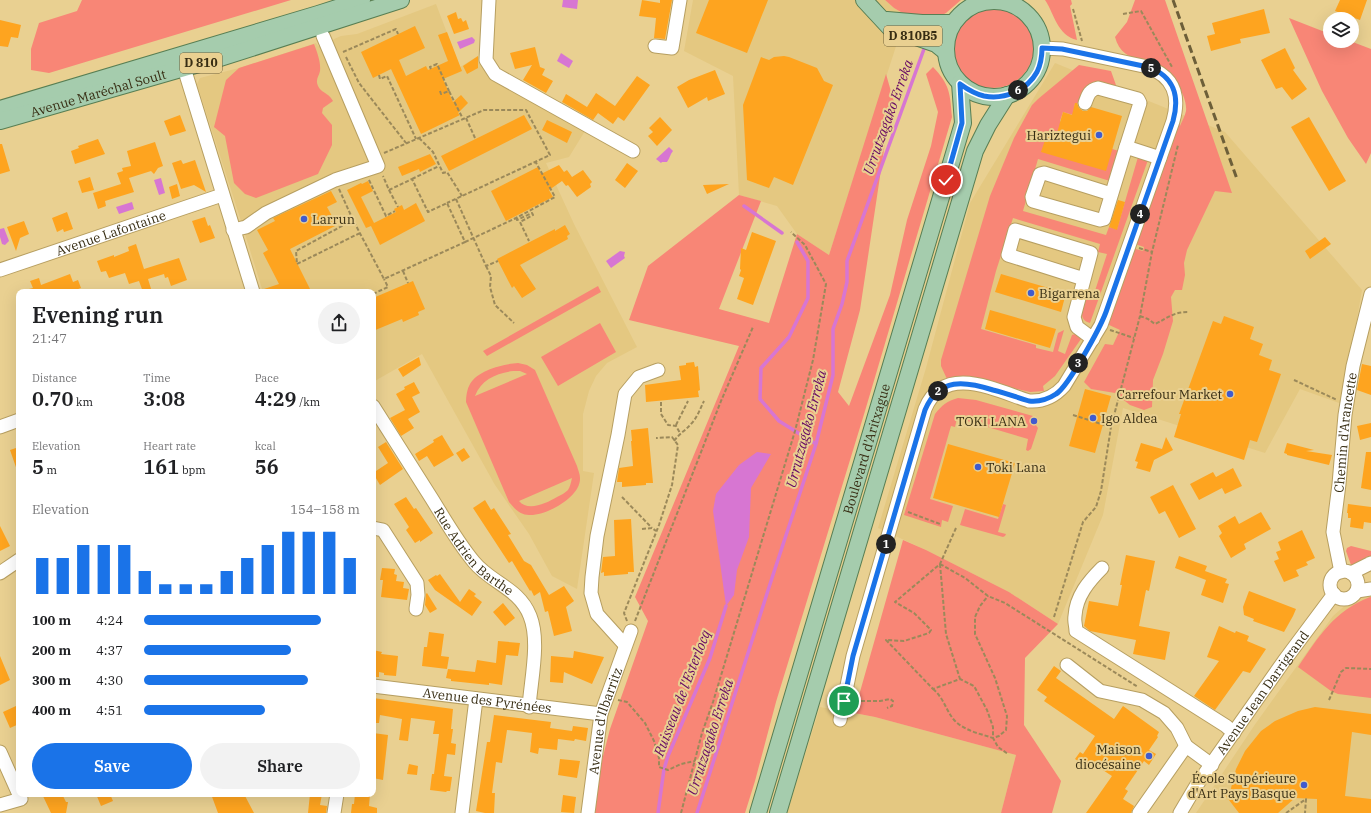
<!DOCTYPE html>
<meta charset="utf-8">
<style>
body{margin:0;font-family:"IBM Plex Serif",serif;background:#f2f2f2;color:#202124;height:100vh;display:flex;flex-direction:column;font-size:15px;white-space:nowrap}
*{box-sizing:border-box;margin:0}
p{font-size:13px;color:#757577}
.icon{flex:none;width:22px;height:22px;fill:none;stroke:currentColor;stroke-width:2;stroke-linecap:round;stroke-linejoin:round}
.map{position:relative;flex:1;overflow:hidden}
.side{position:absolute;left:16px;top:289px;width:360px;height:508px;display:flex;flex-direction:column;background:#fff;border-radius:8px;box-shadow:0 4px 16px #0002}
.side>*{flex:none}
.fabs{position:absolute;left:1323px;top:12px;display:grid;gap:8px}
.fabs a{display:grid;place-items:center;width:36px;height:36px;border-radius:50%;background:#fff;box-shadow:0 4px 16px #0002;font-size:20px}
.pin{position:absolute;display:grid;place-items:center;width:34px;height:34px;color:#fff;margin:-17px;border:2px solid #fff;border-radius:50%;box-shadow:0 1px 4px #0007}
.km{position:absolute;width:20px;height:20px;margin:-10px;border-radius:50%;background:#222;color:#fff;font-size:11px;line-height:20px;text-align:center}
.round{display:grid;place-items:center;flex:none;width:42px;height:42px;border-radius:21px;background:#f2f2f2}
.head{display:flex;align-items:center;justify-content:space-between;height:68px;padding:0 16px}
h1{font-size:22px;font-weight:600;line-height:30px}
.figures{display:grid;grid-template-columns:repeat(3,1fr);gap:6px;height:68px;padding:4px 16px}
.figures div{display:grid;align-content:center}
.figures b{font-size:20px;font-weight:600}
.figures small{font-size:11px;font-weight:400}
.figures p{font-size:11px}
.chart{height:112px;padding:8px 16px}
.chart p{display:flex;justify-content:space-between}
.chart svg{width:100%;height:72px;margin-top:4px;stroke:#1a73e8;stroke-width:6}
.cta{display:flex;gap:8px;margin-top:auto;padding:8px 16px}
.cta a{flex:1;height:46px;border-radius:24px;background:#1a73e8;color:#fff;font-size:16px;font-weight:600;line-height:46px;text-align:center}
.cta a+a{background:#f2f2f2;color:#202124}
ul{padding:0 16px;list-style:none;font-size:13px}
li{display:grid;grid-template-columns:64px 48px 1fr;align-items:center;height:30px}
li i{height:10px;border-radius:5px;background:#1a73e8}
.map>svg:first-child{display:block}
.built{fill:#e4c881}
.green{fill:#f88676;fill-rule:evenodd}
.water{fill:#d776d2}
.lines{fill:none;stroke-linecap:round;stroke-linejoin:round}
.stream{stroke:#d776d2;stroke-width:3.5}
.building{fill:#fea41f}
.minor-casing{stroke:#b79f61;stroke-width:15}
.major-casing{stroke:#587e53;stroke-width:18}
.path{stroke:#9b895a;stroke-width:2;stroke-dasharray:4 2;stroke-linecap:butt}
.minor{stroke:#fff;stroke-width:13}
.major{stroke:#a5ccad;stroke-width:16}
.rail{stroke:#6d5f39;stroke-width:3;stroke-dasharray:8 4;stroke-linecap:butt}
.route-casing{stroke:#fff;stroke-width:8}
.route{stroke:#1a73e8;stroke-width:5}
.poi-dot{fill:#405bce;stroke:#e9d091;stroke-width:1.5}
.labels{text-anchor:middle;stroke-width:4;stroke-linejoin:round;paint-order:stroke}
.shield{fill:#e9d091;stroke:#6c5e39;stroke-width:1}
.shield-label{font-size:12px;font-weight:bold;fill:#372d13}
.street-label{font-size:13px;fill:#372d13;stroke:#e9d091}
.poi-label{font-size:13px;fill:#372d13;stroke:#e9d091;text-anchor:end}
.water-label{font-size:14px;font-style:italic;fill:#660964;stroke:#e9d091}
</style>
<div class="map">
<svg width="1371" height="813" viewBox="0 0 1371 813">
<rect width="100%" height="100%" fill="#e9d091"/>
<path class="built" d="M693 0H885L894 8 906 15 829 255 797 234 777 206 739 195 733 76 684 51Z
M436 4 460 67 478 56 481 60 585 131 569 157 546 163 574 224 637 347 607 363 596 376 589 391 583 414V471L594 473 577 589 552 576 529 534 495 485 422 354 373 382V292H263L245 234 243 222 241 221 197 84 200 78 239 68 316 43 318 46 323 47 330 45 334 39 341 36 357 34Z
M1055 63 1225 132 1362 290 1342 404 1300 389 1265 453 1123 408 1103 515 1058 624 1009 592 926 550 878 528 926 368 970 203Z
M1363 595 1371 596V813H1196L1256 723 1333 616 1349 602Z
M820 707 875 717 1016 755 1001 813H787Z"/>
<path class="green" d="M82 0H291L49 73 31 70V49L39 23 77 11Z
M885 0H961L946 13 940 16 906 15 894 8Z
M1045 0H1071L1072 4 1070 6 1077 40C1057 35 1055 15 1045 0Z
M1135 0H1165L1232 193 1215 191 1187 250 1184 263 1185 275 1182 290H1175L1171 297 1173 321 1163 354 1153 380 1152 407 1144 410 1130 405 1115 393 1091 389 1084 382 1105 344 1113 345 1120 330 1107 324 1132 248 1143 251 1144 247 1135 244 1180 118V126C1182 121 1185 116 1186 111 1188 95 1170 70 1156 63 1152 62 1148 61 1144 61 1129 58 1119 52 1115 37L1127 22Z
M952 47a41 41 0 1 1 82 0a41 41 0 1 1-82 0Z
M1289 18 1330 34V41H1350L1371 49V153L1366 164 1348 138 1322 91Z
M314 44C317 52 321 62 320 71 319 76 315 80 318 86 321 93 328 92 333 101L323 108 322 113 332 125V145L318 174 256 198 245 194 234 183 225 136 214 127 226 80 239 68Z
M1079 65 1111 71 1117 88 1100 83 1080 104 1075 103 1073 115 1063 112 1060 121 1080 140 1048 131 1045 140 1112 149 1119 151 1110 181 1038 159 1023 211 1106 235 1109 227 1117 229 1138 157 1148 160 1090 323C1077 319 1083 308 1086 299L1092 300 1107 254 1098 252 1100 244 1013 218 996 271 981 329 1036 345V348L1053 352 1058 333 1064 330 1058 351 1065 354 1072 335 1075 334 1081 339 1055 376 1043 386 1044 391 1030 392 967 377 947 379 941 366V360L990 196 1014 138 1032 105 1038 99Z
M933 67C950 85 950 93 952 117L865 411 776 702 755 781 745 813H591L593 795 610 729 648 621 635 597 739 346 629 320 648 266 739 195 761 201 719 309 769 323 797 234 829 255 886 74 894 102 885 143 860 310 838 392 849 406 890 295 907 220 931 146 938 112 926 74Z
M598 286 601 292 487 356 483 351Z
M600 323 616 352 558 386 541 357Z
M518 363 527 365 535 370 577 466C578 470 580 474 580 478 581 497 546 516 529 515 520 515 514 508 509 502L466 402C466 396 467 389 470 384 478 370 504 364 518 363ZM513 371H520L527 374 475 396C481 380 496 373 513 371ZM572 478C571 482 570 487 568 490 565 493 561 495 557 497 547 503 528 512 519 501Z
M958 398 976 400 1033 416 1031 423 1035 424 1038 428 1031 449 1028 451 1026 450 1028 439 957 418 955 427 951 426 930 499 953 506 948 522 942 520 941 527 904 515 935 414C942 405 947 401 958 398Z
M1003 504 1006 505 998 532 1006 534 1005 536 1003 537 960 525 965 509 998 519Z
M903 540 926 550 1009 592 1058 624 1025 658 1024 725 1061 781 1052 813H1001L1016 755 875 717 854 713Z
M1351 546 1371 551V557L1354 565H1351L1346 551 1347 548Z
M1370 597H1371V698L1338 694 1331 691 1298 667C1319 636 1334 611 1370 597Z"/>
<path class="water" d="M563 0H578L577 9 562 7Z
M472 37 475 40 474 43 460 49 457 42Z
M561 53 573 61 569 68 557 61Z
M669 147 673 151C670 154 670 158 667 162H662L661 163 656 159Z
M161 178 165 193 159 195 154 180Z
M132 202 134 209 119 214 116 207Z
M4 228 9 241 5 245 2 244 0 237V229Z
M620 251 625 252 624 256 625 258 611 268 606 261Z
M757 452 771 454 751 488 749 537 737 570 734 595 726 606 713 511 716 494 739 465Z"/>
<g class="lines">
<path class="stream" d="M744 206 782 233
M797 242 808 261V298L789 337 761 368 760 399 779 421 816 444
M658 813 664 769 668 756 710 658 726 606
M697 813 772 578 816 444 833 375V329L842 304 847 282V261L924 49"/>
</g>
<path class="building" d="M642 0 660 3V0H672L665 39 654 38 656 18 639 16Z
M709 0H768L747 53 696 33Z
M1340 0H1367L1360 20 1335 11Z
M1264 9 1270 33 1240 39 1241 43 1211 51 1207 36 1215 34 1212 23Z
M456 12 458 19 461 18 463 22 466 20 469 29 454 34 447 16Z
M0 20 21 25 18 38 11 37 8 47 0 46Z
M415 26 425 48 399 60 406 76 426 66 428 70 448 61 438 35 447 32 462 71 443 79 453 102 461 95 468 103 458 113 460 115 421 134 391 69 373 78 361 52Z
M535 47 540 67 545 69 542 75 553 81 546 93 523 80 532 65 515 69 510 53Z
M1285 48 1295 68 1293 70 1307 89 1292 100 1282 87 1276 89 1261 60Z
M478 56V68L467 74 463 66Z
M784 56 789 57 817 68 824 81 833 85 793 185 774 177 769 188 747 180 743 105 761 57 769 60 774 57Z
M715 70 725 94 708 101 707 97 688 108 677 87 689 80Z
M637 76 650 85 624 121 618 117 613 124 598 113 593 120 562 102 566 94 587 107 596 93 615 106Z
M1075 103H1077L1079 108 1083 111H1087L1091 107 1122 116 1106 171 1041 152 1048 131 1057 133 1063 112 1072 115Z
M180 115 186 131 170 136 164 121Z
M524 115 532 129 449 171 441 156Z
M660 117 672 130 657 146 648 136 653 132 649 128Z
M1309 117 1346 181 1329 191 1291 127Z
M547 120 572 132 567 143 542 130Z
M98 139 105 154 75 164 71 151 79 148 78 146Z
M155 142 163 166 158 168 154 174 151 171 129 178 134 192 105 201 106 206 98 209 93 193 121 184 117 173 123 171 122 168 131 166 127 151Z
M0 144H2L10 171 0 174Z
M430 154 436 164 420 172 419 169 402 176 398 167Z
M181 160 183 164 195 160 206 192 194 185 181 189 172 163Z
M627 163 638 171 625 188 615 180Z
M559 165 564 172 567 170 572 177 583 170 592 182 590 184 591 187 577 197 568 185 566 186 562 181 549 190 553 197 506 221 491 191 538 167 541 174Z
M90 177 94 190 82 193 78 181Z
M368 181 373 191 361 197 374 223 396 212 394 209 402 205 404 210 416 203 425 221 380 245 371 226 366 228 347 190 361 183 362 184Z
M177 184 180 196 172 199 169 187Z
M729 184 707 194 703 185Z
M331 191 337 202 327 207 337 225 290 249 310 289 303 292H261V290L279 284 263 253 268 250 257 230 275 221 273 218Z
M1118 200 1125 202 1117 230 1109 227Z
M67 212 73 229 64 232 63 229 57 232 52 218Z
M205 217 208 226 210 225 215 238 200 243 192 221Z
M24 221 29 234 20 238 16 251 7 227Z
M565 225 570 234 567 236 568 239 520 265 536 289 522 298 514 286 512 288 497 259 555 229V231Z
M752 232 776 241 753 305 737 299 744 278 739 276 741 270 740 269 741 248 746 250Z
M1325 237 1331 244 1310 259 1305 251Z
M136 244 144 269 179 258 187 280 171 286 168 277 165 278 164 274 148 279 152 292H143L139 281 129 284 125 273 109 278 106 271 101 272 97 261 114 255V257L129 251 128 247Z
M70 274 73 282 78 280 81 288 70 292H25V290L33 288 30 281 39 278 41 285Z
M1001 274 1066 293 1061 312 995 292Z
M413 281 425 309 418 312 419 315 403 322 402 319 373 331V298Z
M990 310 1056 329 1050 348 985 329Z
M1224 316 1254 327 1250 339 1263 344 1259 355 1272 360 1269 370 1281 374 1257 442 1250 440 1244 460 1174 437 1181 414H1179L1213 321 1221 324Z
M419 357 421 365 403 377 398 369Z
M694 362 695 367 698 366 700 390 698 391 699 397 646 402 645 385 681 380 679 366 686 365V363Z
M1362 364 1371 366V395L1357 390Z
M414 382 420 393 412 397 420 412 408 419 414 428 401 436 390 418 405 410 396 394 405 389 404 387Z
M1085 389 1111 396 1095 453 1069 446Z
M1371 423V437L1360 440 1357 426Z
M648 428 653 483H646V485L622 487V482H617L619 468 633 466 631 441H632L631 430Z
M442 435 454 455 434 467 427 456 419 461 415 454 434 442 433 440Z
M1166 437 1173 450 1154 460 1150 472 1136 468 1138 462 1135 461 1141 443 1162 449Z
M386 442 403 469 380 485 373 473 388 463 378 447Z
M1287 443 1314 450 1306 451 1332 455 1329 465 1287 455V454L1284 453Z
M948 444 1015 463 999 517 933 498Z
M19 447V473H18L10 450Z
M464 448 470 457 462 462 456 453Z
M1366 452H1371V490L1361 488Z
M1233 468 1242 486 1225 494 1222 488 1199 500 1190 484 1213 472 1216 477Z
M1173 485 1196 529 1179 538 1165 511 1159 514 1150 497Z
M406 497 414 509 416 508 433 533 420 542V540L415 543 406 530 409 527 394 504Z
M485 500 491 510 494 508 511 534 508 535 524 561 531 565 549 595 564 586 574 601 566 607 572 631 554 636 548 611 545 612 540 592 534 596 531 590 530 591 512 561 509 563 473 508Z
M1348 504 1371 507V523L1364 522 1363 529 1350 527 1351 518H1348V513H1347Z
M1261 512 1271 529 1244 544 1246 549 1231 558 1219 536 1222 533 1218 526 1235 516 1239 524Z
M631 519 634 572H628V574L604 576V572L601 573 603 557 615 556 614 520Z
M0 526 10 546 0 551Z
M1302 530 1315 558 1306 562 1308 565 1296 570 1299 576 1284 582 1274 561 1279 559 1276 552 1281 550 1278 542Z
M1126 555 1155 561 1149 591 1146 590 1139 626 1170 632 1165 660 1133 654 1136 640 1090 631 1084 626 1089 601 1118 606 1122 585H1120Z
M1179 556 1207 566 1205 571 1227 579 1225 583 1229 584 1223 603 1201 595 1206 580 1175 568Z
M382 568 395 569 394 574 397 575 396 581 404 582 403 588 409 589 407 600 381 597 383 580H380Z
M440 574 460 602 469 589 476 594 474 596 482 602 472 616 435 590 428 580 436 575 437 576Z
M1249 591 1296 609 1293 616 1284 632 1253 621 1254 619 1244 615 1243 607Z
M427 593 437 609 430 613 425 605 426 594Z
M503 603 515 618 505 626 493 612Z
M1219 626 1235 633 1236 631 1249 636 1247 641 1266 649 1250 673 1243 671 1215 710 1194 696 1219 661 1207 657Z
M429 632 444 634 441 656 449 657 447 669 422 666 424 647H427Z
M498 641 520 643 518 656 506 655 502 685 489 683V685L451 681V679L446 678 448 669 475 672 477 660 496 663Z
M373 650 382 652 381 654 398 656 396 676 384 675V673L379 672V677H373Z
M574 651 604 657 592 684 564 672 563 683 550 682 551 656 573 658Z
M0 656 10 680 0 685Z
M1054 666 1061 671 1056 678 1114 719 1123 706 1159 732 1157 736 1158 737 1149 750 1156 754 1149 765 1144 761 1125 789 1128 791 1123 799 1134 806 1131 813H1086L1112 776 1089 761 1085 766 1075 759 1080 752 1083 754 1095 736 1044 701 1047 697 1037 690Z
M373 698 453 709 451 729H453L451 743 456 744 455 755 447 754 444 776 452 777 450 791H447L446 792 430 790 432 774H434L439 734H433L435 721 411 718 408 741 399 740 402 719 380 715 379 723H373Z
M16 706 19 714V724L10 728 3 712Z
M1315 707 1371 714V735L1352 732 1345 796 1371 799V813H1317V799L1295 798 1278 813H1239L1222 791 1230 792 1236 769 1245 751 1261 731 1275 721 1298 711Z
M494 715 551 722 550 728 572 731 573 726 588 728 586 741 575 739 574 741 558 739 557 750 539 748 538 754 530 752 532 733 507 730 502 763 496 762 492 793H495L494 813H485L476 811 487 742H490Z
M373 733 388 735 383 780 373 778Z
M560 759 580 761 577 778 558 775Z
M409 764 418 766 417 775 407 774Z
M42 794H62L66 802H68L66 813H51Z
M96 794H110L113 801 101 806Z
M211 794H244L254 813H218Z
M310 794H322L320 805 327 806 326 813H308Z
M355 794H370L369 806 377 808V813H351L352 804H354Z
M563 795 576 797 574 813 561 812Z"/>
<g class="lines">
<defs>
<g id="minor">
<path d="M489 0 486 60 495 74 633 151"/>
<path d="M655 46 672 48 680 0"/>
<path d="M184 68 253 292"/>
<path d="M1085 103C1088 95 1089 90 1098 88L1138 99 1140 103 1126 147 1160 158"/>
<path d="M1111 194 1044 173 1040 174 1032 197 1033 201 1100 220 1104 219 1126 147"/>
<path d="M233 230 246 227 266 213 335 180 378 166 323 36"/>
<path id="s1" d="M0 270 222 195"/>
<path d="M1084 279 1008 255 1015 230 1091 253 1074 317 1077 327 1093 339"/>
<path id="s2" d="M373 406C393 437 412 468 432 499 445 520 458 543 474 562 491 583 519 588 530 616 540 641 531 679 529 707"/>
<path d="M0 427 19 420"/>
<path d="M373 528 383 530 417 583 418 595 416 609"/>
<path d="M1102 568C1089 581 1076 596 1075 616 1074 621 1076 626 1076 631L1226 726 1234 733"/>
<circle cx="1344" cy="585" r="14"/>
<path id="s3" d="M1341 572 1333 532 1339 484 1345 415 1353 366 1371 294"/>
<path d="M0 573 19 560"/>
<path d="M1351 573 1371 563"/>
<path d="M1357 591 1371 589"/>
<path d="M625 645 597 614 591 593 592 577 597 536 618 435 625 394 639 377 658 370"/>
<path d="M1067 665 1100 691 1142 700 1164 713 1177 728 1186 746"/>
<path id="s4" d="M373 686 601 714"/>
<path d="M840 720 853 656 925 409C944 363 995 390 1029 401 1043 402 1054 397 1064 386L1101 325 1173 121C1180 96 1174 77 1148 67L1063 49 1042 48"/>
<path d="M0 752 21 799 0 805"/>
<path d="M334 813 337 794"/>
<path d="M462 813 476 699"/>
<path id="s5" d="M588 813 601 714 631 631"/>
<path d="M1139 813 1186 746 1212 765"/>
<path id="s6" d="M1180 813 1196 786 1284 661 1334 594"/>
</g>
<g id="major">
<path d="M864 0 890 28 936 44 946 52"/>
<circle cx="994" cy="49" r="48"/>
<path d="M887 20 922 23H953"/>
<path d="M0 109 318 14 362 0"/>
<path id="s7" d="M0 121 184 68 211 61 401 0"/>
<path id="s8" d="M758 813 963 123 960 83"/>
<path d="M778 813 975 151 988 125 1007 95"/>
</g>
</defs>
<use href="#minor" class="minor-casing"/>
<use href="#major" class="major-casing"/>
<path class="path" d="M1073 9 1082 41
M1123 14 1141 11 1172 67
M343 52 396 29 398 34
M346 57 359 83 406 143
M431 69 430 67 437 64 449 91
M379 75 380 79 387 76 416 139
M440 91 441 94 449 91 463 119
M466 118 475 138
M419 138 433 152 443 173 447 172 462 196
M384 153 484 110H526L550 155 447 203
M412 179 439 166
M369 180 386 216 395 211
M339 189 353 220 384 279 465 242 447 203 428 212 412 179 389 190 383 176
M389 190 398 207
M456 199 486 266 498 261
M516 218 517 220 532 213 533 215 520 222 529 241
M353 220 296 251 297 264 360 233
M465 242 516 218 555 197 535 161
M1139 248 1152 252
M486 266 491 276 490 287 495 305 514 323
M403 271 408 283
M373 294 388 287 384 279
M1140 316 1148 319 1155 324C1168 318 1173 312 1188 312
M1110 330 1134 338
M1294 380 1337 400
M661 402V414L668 425 676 426 680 433
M1073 415 1111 427
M676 425 688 401
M674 441C680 433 685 431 691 424 697 418 700 409 704 401
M622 497 652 528
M908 512 940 524
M956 528 940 564 895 602 914 613 931 630 929 633 904 641 886 640 933 689 960 679 974 686 987 710 993 727V738L998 747 1008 754
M642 529 652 528 656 531
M940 564 965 578 988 596 1005 603 1138 687
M940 564 946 634 960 679
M1054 617 1083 522 1096 507 1101 491 1111 427 1140 316 1152 252 1178 145
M627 621 624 613 659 525 672 485 678 445 672 437 656 438
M635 621 721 401 753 327
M933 689C945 699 946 712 956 722 966 731 981 734 993 738L999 736 1006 730 1007 716 995 678 975 634V617L980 606 988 596
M618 700 627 702 645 723 654 741 659 758V767L668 770 681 764 695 761
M1329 700 1341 672 1346 668 1371 669
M855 701H880L890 699 893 701 892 706 887 708
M681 813 702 733 713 702 795 431 813 360 826 284 805 245 791 232
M1286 813 1306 799 1305 813"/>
<use href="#minor" class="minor"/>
<use href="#major" class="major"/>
<path class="rail" d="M1173 0 1237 179"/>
</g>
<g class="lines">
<defs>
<path id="route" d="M844 701 853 656 925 410C939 377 965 381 993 390 1005 393 1017 397 1029 401 1039 402 1047 400 1056 394 1068 387 1100 328 1106 312L1173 121C1180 96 1174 76 1148 67L1062 49 1042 48C1042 56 1041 64 1037 72 1027 90 1005 100 984 96 975 94 967 89 960 84L962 123 946 180"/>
</defs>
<use href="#route" class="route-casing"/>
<use href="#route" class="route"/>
</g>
<g class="poi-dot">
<circle cx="1099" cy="135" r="4"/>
<circle cx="304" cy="219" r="4"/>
<circle cx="1031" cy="293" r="4"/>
<circle cx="1230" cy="394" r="4"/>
<circle cx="1093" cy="418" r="4"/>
<circle cx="1034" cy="421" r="4"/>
<circle cx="978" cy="467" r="4"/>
<circle cx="1149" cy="756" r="4"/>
<circle cx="1304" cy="785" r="4"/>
</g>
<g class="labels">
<g class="shield">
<rect x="884" y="26" width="58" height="20" rx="3"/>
<rect x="180" y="53" width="42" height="20" rx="3"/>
</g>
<g class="shield-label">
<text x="913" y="40">D 810B5</text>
<text x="201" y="67">D 810</text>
</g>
<g class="street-label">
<text dy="5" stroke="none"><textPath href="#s7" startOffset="102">Avenue Maréchal Soult</textPath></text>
<text dy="5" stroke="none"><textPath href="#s1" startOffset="117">Avenue Lafontaine</textPath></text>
<text dy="5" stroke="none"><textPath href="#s3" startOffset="141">Chemin d'Arancette</textPath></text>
<text dy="5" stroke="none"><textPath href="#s8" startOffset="380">Boulevard d'Aritxague</textPath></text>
<text dy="5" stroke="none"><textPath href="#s2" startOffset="178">Rue Adrien Barthe</textPath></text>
<text dy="5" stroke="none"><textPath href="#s6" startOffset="146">Avenue Jean Darrigrand</textPath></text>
<text dy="5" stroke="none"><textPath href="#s4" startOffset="115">Avenue des Pyrénées</textPath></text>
<text dy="5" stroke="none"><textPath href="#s5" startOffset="94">Avenue d'Ilbarritz</textPath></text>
</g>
<g class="poi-label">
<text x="1091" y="140">Hariztegui</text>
<text x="312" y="224" text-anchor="start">Larrun</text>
<text x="1039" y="298" text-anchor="start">Bigarrena</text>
<text x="1222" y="399">Carrefour Market</text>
<text x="1101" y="423" text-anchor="start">Igo Aldea</text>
<text x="1026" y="426">TOKI LANA</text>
<text x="986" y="472" text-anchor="start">Toki Lana</text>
<text x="1141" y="754">Maison<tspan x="1141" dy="15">diocésaine</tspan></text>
<text x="1296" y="783">École Supérieure<tspan x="1296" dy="15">d'Art Pays Basque</tspan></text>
</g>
<g class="water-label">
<text transform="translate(888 117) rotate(-70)" y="5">Urrutzagako Erreka</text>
<text transform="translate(806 429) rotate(-75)" y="5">Urrutzagako Erreka</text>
<text transform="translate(682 693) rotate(-69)" y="5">Ruisseau de l'Esterlocq</text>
<text transform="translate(710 737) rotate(-72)" y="5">Urrutzagako Erreka</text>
</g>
</g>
</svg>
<div class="fabs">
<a><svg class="icon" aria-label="layers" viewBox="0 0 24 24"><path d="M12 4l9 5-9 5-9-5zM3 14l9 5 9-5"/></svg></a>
</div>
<div class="pin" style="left:844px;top:701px;background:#1e9e55"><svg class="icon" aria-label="arrive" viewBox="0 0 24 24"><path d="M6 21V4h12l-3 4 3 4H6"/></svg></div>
<div class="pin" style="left:946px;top:180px;background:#d93025"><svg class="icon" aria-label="check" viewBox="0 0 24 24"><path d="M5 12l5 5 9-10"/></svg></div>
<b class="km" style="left:886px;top:544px">1</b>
<b class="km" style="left:938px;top:391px">2</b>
<b class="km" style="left:1078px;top:363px">3</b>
<b class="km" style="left:1140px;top:214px">4</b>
<b class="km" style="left:1151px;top:68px">5</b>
<b class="km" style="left:1018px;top:90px">6</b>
<section class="side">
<div class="head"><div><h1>Evening run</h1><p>21:47</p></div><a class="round"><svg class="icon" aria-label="share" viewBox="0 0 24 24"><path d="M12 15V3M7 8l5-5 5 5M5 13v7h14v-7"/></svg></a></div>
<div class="figures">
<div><p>Distance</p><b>0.70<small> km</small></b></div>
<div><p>Time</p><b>3:08</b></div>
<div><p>Pace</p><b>4:29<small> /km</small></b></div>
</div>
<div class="figures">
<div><p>Elevation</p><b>5<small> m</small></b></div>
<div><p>Heart rate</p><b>161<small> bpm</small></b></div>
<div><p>kcal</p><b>56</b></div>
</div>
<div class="chart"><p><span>Elevation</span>154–158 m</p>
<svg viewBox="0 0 160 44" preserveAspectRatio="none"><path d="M5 44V22M15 44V22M25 44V14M35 44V14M45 44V14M55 44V30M65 44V38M75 44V38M85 44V38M95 44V30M105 44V22M115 44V14M125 44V6M135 44V6M145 44V6M155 44V22"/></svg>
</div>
<ul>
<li><b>100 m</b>4:24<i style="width:82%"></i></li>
<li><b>200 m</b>4:37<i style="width:68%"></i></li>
<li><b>300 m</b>4:30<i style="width:76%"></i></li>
<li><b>400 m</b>4:51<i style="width:56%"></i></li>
</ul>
<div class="cta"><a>Save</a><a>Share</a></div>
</section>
</div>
